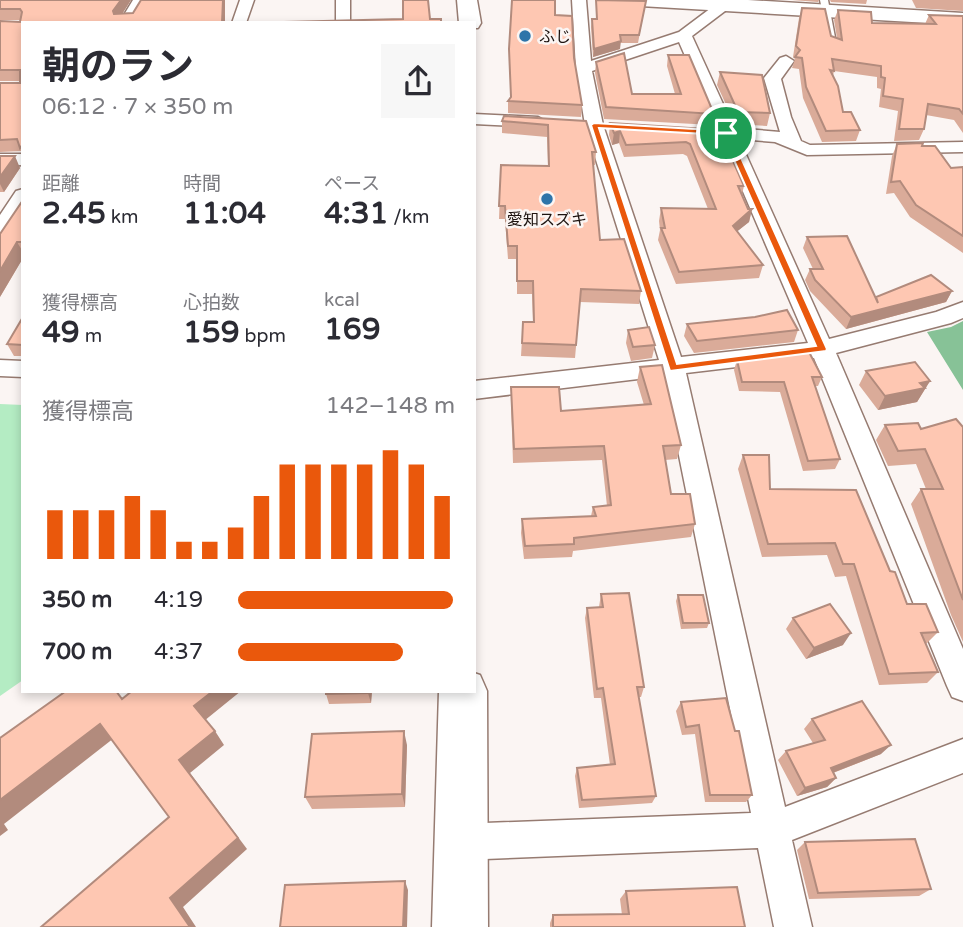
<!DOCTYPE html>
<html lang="ja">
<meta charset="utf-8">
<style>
body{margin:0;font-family:"Varela Round","Noto Sans JP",sans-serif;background:#f7f7f7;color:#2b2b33;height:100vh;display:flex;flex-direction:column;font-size:26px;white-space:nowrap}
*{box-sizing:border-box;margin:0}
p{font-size:23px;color:#7c7c81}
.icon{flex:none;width:38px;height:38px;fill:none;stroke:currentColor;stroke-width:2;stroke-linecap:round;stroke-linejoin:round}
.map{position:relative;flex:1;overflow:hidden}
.drawer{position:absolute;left:21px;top:21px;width:455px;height:672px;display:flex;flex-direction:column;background:#fff;border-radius:0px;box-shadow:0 4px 10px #0003}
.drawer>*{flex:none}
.pin{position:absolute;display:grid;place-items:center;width:60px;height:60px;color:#fff;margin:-30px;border:4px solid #fff;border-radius:50%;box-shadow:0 2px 7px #0007}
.round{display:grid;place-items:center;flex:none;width:74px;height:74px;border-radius:0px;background:#f7f7f7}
.summary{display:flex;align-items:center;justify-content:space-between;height:119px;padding:0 21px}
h1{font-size:38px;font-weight:700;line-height:52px}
.metrics{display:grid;grid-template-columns:repeat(3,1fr);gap:10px;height:119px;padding:7px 21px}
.metrics div{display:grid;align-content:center}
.metrics b{font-size:30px;font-weight:700}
.metrics small{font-size:19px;font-weight:400}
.metrics p{font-size:19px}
.chart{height:196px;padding:14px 21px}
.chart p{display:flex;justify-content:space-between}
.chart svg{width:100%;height:126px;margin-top:7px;stroke:#ea580c;stroke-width:6}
ul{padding:0 21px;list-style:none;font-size:23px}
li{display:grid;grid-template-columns:112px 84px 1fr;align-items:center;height:52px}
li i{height:18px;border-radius:9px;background:#ea580c}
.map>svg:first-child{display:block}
.green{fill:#b4ecc3}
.forest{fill:#87c297}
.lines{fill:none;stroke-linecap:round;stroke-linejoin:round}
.service-casing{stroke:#967b71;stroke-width:3}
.minor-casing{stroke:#967b71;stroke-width:3}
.secondary-casing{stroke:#967b71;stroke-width:3}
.service{fill:#fff;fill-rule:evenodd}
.minor{fill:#fff;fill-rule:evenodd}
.secondary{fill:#fff;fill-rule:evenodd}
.wall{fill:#daab99}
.shaded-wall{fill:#b28b7d}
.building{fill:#fec7b2;stroke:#b28b7d;stroke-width:2}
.route{fill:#ea580c;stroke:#fff;stroke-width:2;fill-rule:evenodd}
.poi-dot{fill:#2e74a9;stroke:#fbf5f3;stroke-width:2.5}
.labels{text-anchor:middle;stroke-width:5;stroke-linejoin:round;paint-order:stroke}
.far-poi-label{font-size:16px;fill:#1e1410;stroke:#fbf5f3;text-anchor:start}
</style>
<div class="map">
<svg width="963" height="927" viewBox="0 0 963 927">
<rect width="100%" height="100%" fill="#fbf5f3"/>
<path class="green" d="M0 404 23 405V680L0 696Z"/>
<path class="forest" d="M963 321V390L927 332 951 327Z"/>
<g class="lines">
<defs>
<path id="service" d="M820 0H828L837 48 830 46Z"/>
<path id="minor" d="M133 0H147L134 23H119Z
M240 0H254L246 23H232Z
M336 0H350V23H336Z
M572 0H586L591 61 679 32 719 2H729L731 5 729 8 692 36 734 128 780 132 764 78 780 58 786 56 794 61 781 79 791 117 801 141 810 145 963 142V152L807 155 775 142 739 139 829 339 936 312 963 302V318L951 323 836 353 963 649V701L952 697 947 686 814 358 686 373 785 807 963 739V773L792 840 812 927H774L758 848 460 860 447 855 442 842 447 829 460 824 751 813 663 376 474 399V381L659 360 585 125 576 69ZM679 42 716 127 707 128 704 132 707 136 720 138 808 343 681 357 603 125 592 71Z
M474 114 538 117 547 122 538 127 474 124Z
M0 154H23V165L0 166Z
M23 189V210L7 234 0 236V215L16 191Z
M0 360 23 361V377L0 376Z"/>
<path id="secondary" d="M457 0H477L481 23 478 28H474V23H459Z
M630 0H748L963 13V25L640 6 633 4Z
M474 673 480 675 487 691 488 927H432L439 691H474Z"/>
</defs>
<use href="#service" class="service-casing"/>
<use href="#minor" class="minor-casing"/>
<use href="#secondary" class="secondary-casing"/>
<use href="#service" class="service"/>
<use href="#minor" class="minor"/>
<use href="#secondary" class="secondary"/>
</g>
<path class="wall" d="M0 0H131L122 14 133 13 225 0V23H23V154L22 151 0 152V83H20V81H0V21L20 22V20H0Z
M512 0 555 15 582 105 581 117 508 113V101L511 98 509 61Z
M596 0 646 1 638 43H620V49L593 57 591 27 592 19H596Z
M792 0H819L818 2Z
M830 0H867L866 4 831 2Z
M912 0H963V11L916 8Z
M802 8 831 36 837 38 834 20 838 10 872 23 925 24 929 15 963 16V133L954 120 926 115 924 129 919 140 894 141 898 111 879 107 881 89 877 88V77L834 71 833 76 843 112 860 130 856 141 822 142 803 98 799 69 792 68 795 59 793 57 799 18Z
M668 55 714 114 712 125 604 119 595 73 596 62 632 94H675L667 66Z
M720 72 770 113 767 126 735 124 717 85Z
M502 121H586L596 152 595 165H593L600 240 641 291 639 304 580 302 575 358 521 356 523 322H533L532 294H517V259H508L505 219H499L501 165 548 166 547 137 502 133Z
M610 123 728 143 727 148 744 186 742 194 748 209H752L749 222 737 231 763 265 759 278 676 284 658 240 660 230 659 221 661 208 708 209 687 156 683 154 624 157 619 143 612 145 609 135Z
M897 144 922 146 951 168 963 167V253L910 217 894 193 886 194 892 156Z
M0 156 20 168 4 192H0Z
M23 200V258L0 297Z
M807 237 876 298 952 291 946 302 846 329 810 291 805 280 810 269H813L803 248Z
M23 317V356H14L7 344Z
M687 324 798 330 794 342 694 353 684 336Z
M628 330 655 345 652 358 631 361 626 343Z
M737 360 822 377 818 386H815L840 459 835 469 803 471 780 392 739 391 734 370Z
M640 367 681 445 677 459 665 460 671 494 695 524 691 537 573 551 572 557 524 559 521 533 522 519 591 516 593 507 607 506 602 460 513 463 511 402V387L561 411 644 405 637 382Z
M866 371 930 381 917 402 878 410 859 385Z
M885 425 921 429 963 427V642L951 615 911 504 921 489H926L916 464 888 466 876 440Z
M743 455 770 489 890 571 907 604 938 632 926 644 938 672 927 683 879 685 846 576 835 577 827 555 762 557 738 469Z
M601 594 644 687 641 697H638L656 796 652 803 579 808 575 776 577 768 610 765 601 698H594L585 618 587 608 599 607Z
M678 595 709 623 707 628 681 629 676 601Z
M793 618 843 645 806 659 786 629Z
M326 691H372L371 703 329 704 326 694Z
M726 698 752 795 746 802H705L695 734 682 735 676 711 681 702Z
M812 719 881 754 833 773 836 778 827 787 797 796 778 760 786 751 813 743 804 729Z
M407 745 405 807 312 809 305 797Z
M805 842 931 889 919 896 809 899 797 850Z
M626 891 745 927H550V923L553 915H622L620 899Z"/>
<path class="shaded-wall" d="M121 0H131L117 22 113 11Z
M223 0H225V23H222Z
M621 41 620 49 593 57 594 49Z
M620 131 619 143 612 145 614 133Z
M15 156 20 168 4 192 0 184V177Z
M752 209 749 222 729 238 733 226Z
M17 242 23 252V258L0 297V271Z
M952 291 946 302 846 329 851 317Z
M930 381 917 402 878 410 885 396 920 383Z
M851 633 843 645 806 659 814 648Z
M213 691H241L204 721 194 706Z
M368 691H372L371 703 368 693Z
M100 724 114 738 4 824 8 830 0 836V800Z
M215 731 224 745 190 773 247 849 183 907 196 927H190L170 898 179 760Z
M404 731 407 745 405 807 402 794Z
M891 745 881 754 822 777 831 768Z
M836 778 827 787 797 796 805 788Z
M405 881 408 890 407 927H403Z"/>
<path class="building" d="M0 0H121L113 11 114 14 133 13 141 0H223L222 23H23V144L20 148 17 139 0 140V83H20V70H0V21L20 22 22 12 20 9H0Z
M403 0H428L430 19H441V23H248L403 19Z
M512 0H555V15L572 16 574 58 582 105 508 101 511 97 509 49Z
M596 0 646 1 639 35H620L621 41 594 49 592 19H597Z
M802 8 825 9 831 36 842 40 838 10 871 12 872 23 936 24 929 15 963 16V114L959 109 928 104 924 129H899L903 99 883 96 885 78 881 77V66L832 59 834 71 830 70 838 86 843 112H851L860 130 826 131 806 87 802 58 795 57 800 50 796 46Z
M624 53 632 94H681L668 55H689L714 114 606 107 596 62Z
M720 72 762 75 770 113 738 112Z
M504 116 586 121 596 152H592L600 240 624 239 641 291 581 289 576 345 522 343 523 322H534L533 281H517V246H508L505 206H499L501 165 549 166 548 125 502 121Z
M610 123 722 130 728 143H725L744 186H738L748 209H752L733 226 763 265 679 272 661 228H665L661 208 716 209 690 144 686 142 626 145 620 131 614 133Z
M923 143 922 146H935L951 168 963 167V236L916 205 900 181 891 182 897 144Z
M0 156H15L0 177Z
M23 200V242H17L0 271V234Z
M847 236 878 303 876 297 931 275 952 291 851 317 815 280 810 269H823L807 237Z
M787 310 798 330 697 341 687 324 755 317Z
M23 317V345L7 344Z
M649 327 655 345 633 347 628 330Z
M809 352 822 377H812L840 459 808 461 784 382H742L737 360Z
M915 362 930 381 920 383 925 388 885 396 866 371Z
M662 365 681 445 663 446 671 494H690L695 524 574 538V544L525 546 522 519 596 516 593 507 611 505 604 446 514 449 511 387H559L561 411 651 404 640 367Z
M956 419 963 427V600L921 489H943L925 449 898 451 885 425 918 423 921 429Z
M743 455H769L770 489 856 490 890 571 895 572 907 604H926L938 632 921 633 938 672 889 674 854 564H843L835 543 768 544Z
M629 593 644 687H637L656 796 582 800 577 768 615 764 603 688 597 689 587 608 603 607 601 594Z
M678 595H703L709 623H683Z
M830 604 851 633 814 648 793 618Z
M66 691H116L122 699 132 691H213L194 706 215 731 179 760 238 838 170 898 190 927H41L169 817 100 724 0 800V738Z
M326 691H368V693L326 694Z
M726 698 735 731H739L752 795H710L699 725 686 727 681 702Z
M862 701 891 745 831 768 836 778 805 788 786 751 825 740 812 719Z
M404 731 402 794 305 797 312 734Z
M915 839 931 889 818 893 805 842Z
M405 881 403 927H280L285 885Z
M737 887 745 927H553V915L629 914 626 891Z"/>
<path class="route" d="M594 123 729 131 827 349 826 351 670 371 591 125ZM599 128 723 135 816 346 677 364Z"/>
<g class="poi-dot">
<circle cx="525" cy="36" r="7"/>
<circle cx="547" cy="199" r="7"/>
</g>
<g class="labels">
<g class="far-poi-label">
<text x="539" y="42">ふじ</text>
<text x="547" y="225" text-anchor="middle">愛知スズキ</text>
</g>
</g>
</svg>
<div class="pin" style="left:726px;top:133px;background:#1e9e55"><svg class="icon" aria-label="arrive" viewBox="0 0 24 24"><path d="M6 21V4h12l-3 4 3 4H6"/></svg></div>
<section class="drawer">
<div class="summary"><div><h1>朝のラン</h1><p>06:12 · 7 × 350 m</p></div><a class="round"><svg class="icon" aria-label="share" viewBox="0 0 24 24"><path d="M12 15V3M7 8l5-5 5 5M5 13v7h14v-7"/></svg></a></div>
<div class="metrics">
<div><p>距離</p><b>2.45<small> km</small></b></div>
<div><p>時間</p><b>11:04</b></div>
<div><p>ペース</p><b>4:31<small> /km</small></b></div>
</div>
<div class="metrics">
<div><p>獲得標高</p><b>49<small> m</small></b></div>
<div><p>心拍数</p><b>159<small> bpm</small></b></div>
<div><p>kcal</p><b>169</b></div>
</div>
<div class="chart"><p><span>獲得標高</span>142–148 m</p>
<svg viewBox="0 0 160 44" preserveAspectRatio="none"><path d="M5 44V27M15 44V27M25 44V27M35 44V22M45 44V27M55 44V38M65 44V38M75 44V33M85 44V22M95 44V11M105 44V11M115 44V11M125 44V11M135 44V6M145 44V11M155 44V22"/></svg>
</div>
<ul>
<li><b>350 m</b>4:19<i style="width:99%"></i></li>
<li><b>700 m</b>4:37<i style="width:76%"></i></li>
</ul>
</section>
</div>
